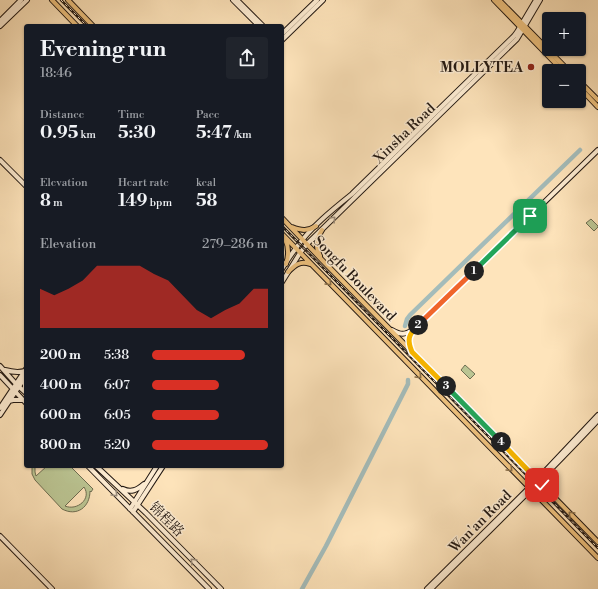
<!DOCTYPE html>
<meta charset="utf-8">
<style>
body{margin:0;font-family:"Libre Bodoni","Noto Serif SC",serif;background:#20242c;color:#f1f3f6;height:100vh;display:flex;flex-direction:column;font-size:15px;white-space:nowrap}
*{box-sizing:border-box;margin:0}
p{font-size:13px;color:#9ea1a6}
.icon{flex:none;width:22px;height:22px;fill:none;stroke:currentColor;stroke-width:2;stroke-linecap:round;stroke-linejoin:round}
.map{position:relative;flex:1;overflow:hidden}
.side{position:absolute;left:24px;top:24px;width:260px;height:444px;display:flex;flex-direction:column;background:#171b24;border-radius:4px;box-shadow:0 1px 3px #0004}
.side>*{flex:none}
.buttons{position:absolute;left:542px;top:12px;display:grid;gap:8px}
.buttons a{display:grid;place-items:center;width:44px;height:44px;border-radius:4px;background:#171b24;box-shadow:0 1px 3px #0004;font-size:20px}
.pin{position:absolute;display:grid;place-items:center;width:34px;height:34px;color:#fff;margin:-17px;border-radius:8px;box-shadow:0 2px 6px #0006}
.km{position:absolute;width:20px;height:20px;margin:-10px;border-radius:50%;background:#222;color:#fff;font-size:11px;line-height:20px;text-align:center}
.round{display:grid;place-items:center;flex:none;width:42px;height:42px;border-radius:4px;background:#20242c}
.headline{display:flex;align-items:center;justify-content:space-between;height:68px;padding:0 16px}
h1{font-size:22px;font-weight:700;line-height:30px}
.metrics{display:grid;grid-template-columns:repeat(3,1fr);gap:6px;height:68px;padding:4px 16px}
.metrics div{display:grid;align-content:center}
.metrics b{font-size:17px;font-weight:700}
.metrics small{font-size:11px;font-weight:400}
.metrics p{font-size:11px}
.chart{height:112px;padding:8px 16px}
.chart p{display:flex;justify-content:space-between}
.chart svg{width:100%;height:72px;margin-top:4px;fill:#d93025;opacity:.7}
ul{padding:0 16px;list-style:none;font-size:13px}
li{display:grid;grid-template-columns:64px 48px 1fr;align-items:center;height:30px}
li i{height:10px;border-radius:5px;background:#d93025}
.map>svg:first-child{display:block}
.grass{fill:#bbc593;stroke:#6e6e52;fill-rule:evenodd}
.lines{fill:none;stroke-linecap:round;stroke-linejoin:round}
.river{stroke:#a4bcba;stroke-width:4.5}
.secondary-casing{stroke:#221812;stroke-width:6}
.primary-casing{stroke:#221812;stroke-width:6}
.secondary{stroke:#feedd3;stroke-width:4}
.primary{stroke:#efc27e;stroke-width:4}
.rail-casing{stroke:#221812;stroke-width:2.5}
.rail{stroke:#feedd3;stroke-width:1;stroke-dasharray:3;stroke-linecap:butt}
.oneway{stroke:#9b8d7c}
.oneway2{stroke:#886d48}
.split-1-casing{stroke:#fff;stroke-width:8}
.split-2-casing{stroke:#fff;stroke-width:8}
.split-3-casing{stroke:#fff;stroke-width:8}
.split-4-casing{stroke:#fff;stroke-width:8}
.split-5-casing{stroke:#fff;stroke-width:8}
.split-1{stroke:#22a559;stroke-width:5}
.split-2{stroke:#f0652b;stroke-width:5}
.split-3{stroke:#f5b400;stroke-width:5}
.split-4{stroke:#22a559;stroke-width:5}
.split-5{stroke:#f5b400;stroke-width:5}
.poi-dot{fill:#8f2418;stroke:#feedd3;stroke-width:1.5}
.labels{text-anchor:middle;stroke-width:3;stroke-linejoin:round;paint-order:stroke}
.poi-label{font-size:14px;font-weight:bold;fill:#221812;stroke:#feedd3;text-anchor:end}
.street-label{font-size:14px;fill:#221812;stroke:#feedd3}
</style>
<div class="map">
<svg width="598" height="589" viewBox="0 0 598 589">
<rect width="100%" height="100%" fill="#fee4bb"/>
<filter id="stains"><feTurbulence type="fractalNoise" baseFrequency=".005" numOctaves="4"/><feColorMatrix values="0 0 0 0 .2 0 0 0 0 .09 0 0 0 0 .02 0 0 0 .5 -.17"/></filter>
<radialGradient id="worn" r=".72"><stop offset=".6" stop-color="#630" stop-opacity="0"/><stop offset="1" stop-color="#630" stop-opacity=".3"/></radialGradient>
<path class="grass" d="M591 219 598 226V227L594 231 586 223Z
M465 365 475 374 470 379 461 370Z
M32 466H35V472L36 476 47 466H70L93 489 91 492 90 491C90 507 77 517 62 509L35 480 32 474ZM84 487C92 499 77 511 65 506Z"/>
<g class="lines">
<path class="river" d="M405 326 407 319 410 315 580 150
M302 589 326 546 408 384V380"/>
<defs>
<path id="secondary" d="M233 0 259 26
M237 0 263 26
M0 21 21 0
M0 26 27 0
M282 34 317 0
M282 40 323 0
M0 160 26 186
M282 269C286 262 291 255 296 248 311 227 332 210 352 194L514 36 517 32 536 0
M282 282 300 253 307 244 517 39 520 34 540 0
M392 330C401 335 404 335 413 330L598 150
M412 332C408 339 409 344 412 351
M0 366 16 384 26 393
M5 370C12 372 17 373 25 371
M0 375 26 403
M25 378V387L26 390
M9 401 13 400H23
M0 408 26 369
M0 415 26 376
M88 466 209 589
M96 466 146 513 221 589
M123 489C131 493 137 490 144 484
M130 509 157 466
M133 512 163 466
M0 536 52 589
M427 589 529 488 598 415
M431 589C487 533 544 478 598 420"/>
<path id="primary" d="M52 0 77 26
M68 0 93 26
M494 0 563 71
M499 0 569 71
M579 81 598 100
M579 87 598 107
M282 218 322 260 598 542
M292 227C302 231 308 231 316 226
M282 234 598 558
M285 239C289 247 289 255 286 264
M320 256C315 246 316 240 322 230
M288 272C294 266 300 260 310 264"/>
</defs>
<use href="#secondary" class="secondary-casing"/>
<use href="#primary" class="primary-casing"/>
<use href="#secondary" class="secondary"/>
<use href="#primary" class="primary"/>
<defs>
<path id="rail" d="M61 0 87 26
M282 226 598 548"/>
</defs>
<use href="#rail" class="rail-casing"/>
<use href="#rail" class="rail"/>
</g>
<defs><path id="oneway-chevron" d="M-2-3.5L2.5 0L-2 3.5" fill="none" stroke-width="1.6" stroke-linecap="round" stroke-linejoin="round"/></defs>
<g class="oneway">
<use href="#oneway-chevron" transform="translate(333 219) rotate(-45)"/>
<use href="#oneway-chevron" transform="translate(115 494) rotate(45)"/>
<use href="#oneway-chevron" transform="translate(193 561) rotate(-135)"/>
</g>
<g class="oneway2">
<use href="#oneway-chevron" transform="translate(329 283) rotate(46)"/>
<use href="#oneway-chevron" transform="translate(419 376) rotate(46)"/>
<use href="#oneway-chevron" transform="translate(510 469) rotate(46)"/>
<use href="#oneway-chevron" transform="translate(571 514) rotate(-135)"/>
</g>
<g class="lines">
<defs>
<path id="split-1" d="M474 271 530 216"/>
<path id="split-2" d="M418 325 474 271"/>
<path id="split-3" d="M418 325C408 335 407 340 412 352L446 386"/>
<path id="split-4" d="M446 386 501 442"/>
<path id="split-5" d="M501 442 542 485"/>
</defs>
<use href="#split-1" class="split-1-casing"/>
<use href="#split-2" class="split-2-casing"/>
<use href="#split-3" class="split-3-casing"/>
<use href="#split-4" class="split-4-casing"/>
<use href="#split-5" class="split-5-casing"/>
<use href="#split-1" class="split-1"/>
<use href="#split-2" class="split-2"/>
<use href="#split-3" class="split-3"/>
<use href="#split-4" class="split-4"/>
<use href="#split-5" class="split-5"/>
</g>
<circle class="poi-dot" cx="531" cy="67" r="4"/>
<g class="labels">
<g class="poi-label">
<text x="523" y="72">MOLLYTEA</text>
</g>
<g class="street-label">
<text transform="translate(404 133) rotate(-44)" y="5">Xinsha Road</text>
<text transform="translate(355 278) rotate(46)" y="5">Songfu Boulevard</text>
<text transform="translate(167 519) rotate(45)" y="5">锦程路</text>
<text transform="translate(480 521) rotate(-45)" y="5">Wan'an Road</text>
</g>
</g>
<rect width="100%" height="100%" filter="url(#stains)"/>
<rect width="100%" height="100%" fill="url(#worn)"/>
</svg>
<div class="buttons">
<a>+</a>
<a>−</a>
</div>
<div class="pin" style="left:530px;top:216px;background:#1e9e55"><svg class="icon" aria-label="arrive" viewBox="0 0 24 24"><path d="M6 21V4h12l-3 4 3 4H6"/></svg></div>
<div class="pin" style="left:542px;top:485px;background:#d93025"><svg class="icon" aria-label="check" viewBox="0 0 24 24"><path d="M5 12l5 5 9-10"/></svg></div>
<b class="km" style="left:474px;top:271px">1</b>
<b class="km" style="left:418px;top:325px">2</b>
<b class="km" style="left:446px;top:386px">3</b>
<b class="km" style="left:501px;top:442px">4</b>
<section class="side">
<div class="headline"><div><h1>Evening run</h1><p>18:46</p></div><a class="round"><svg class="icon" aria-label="share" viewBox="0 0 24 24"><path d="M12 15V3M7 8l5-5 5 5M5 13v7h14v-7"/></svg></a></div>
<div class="metrics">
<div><p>Distance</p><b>0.95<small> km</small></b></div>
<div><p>Time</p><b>5:30</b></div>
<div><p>Pace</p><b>5:47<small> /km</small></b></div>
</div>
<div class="metrics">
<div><p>Elevation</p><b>8<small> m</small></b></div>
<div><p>Heart rate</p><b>149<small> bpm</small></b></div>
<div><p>kcal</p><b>58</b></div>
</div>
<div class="chart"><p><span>Elevation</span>279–286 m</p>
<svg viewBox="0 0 160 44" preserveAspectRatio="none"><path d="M0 44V20L10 24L20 20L30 15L40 6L50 6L60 6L70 6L80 11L90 15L100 24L110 33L120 38L130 33L140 29L150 20L160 20V44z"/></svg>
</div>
<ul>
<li><b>200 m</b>5:38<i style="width:80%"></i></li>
<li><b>400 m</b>6:07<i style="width:58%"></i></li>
<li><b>600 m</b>6:05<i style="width:58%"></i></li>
<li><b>800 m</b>5:20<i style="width:100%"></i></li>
</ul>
</section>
</div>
